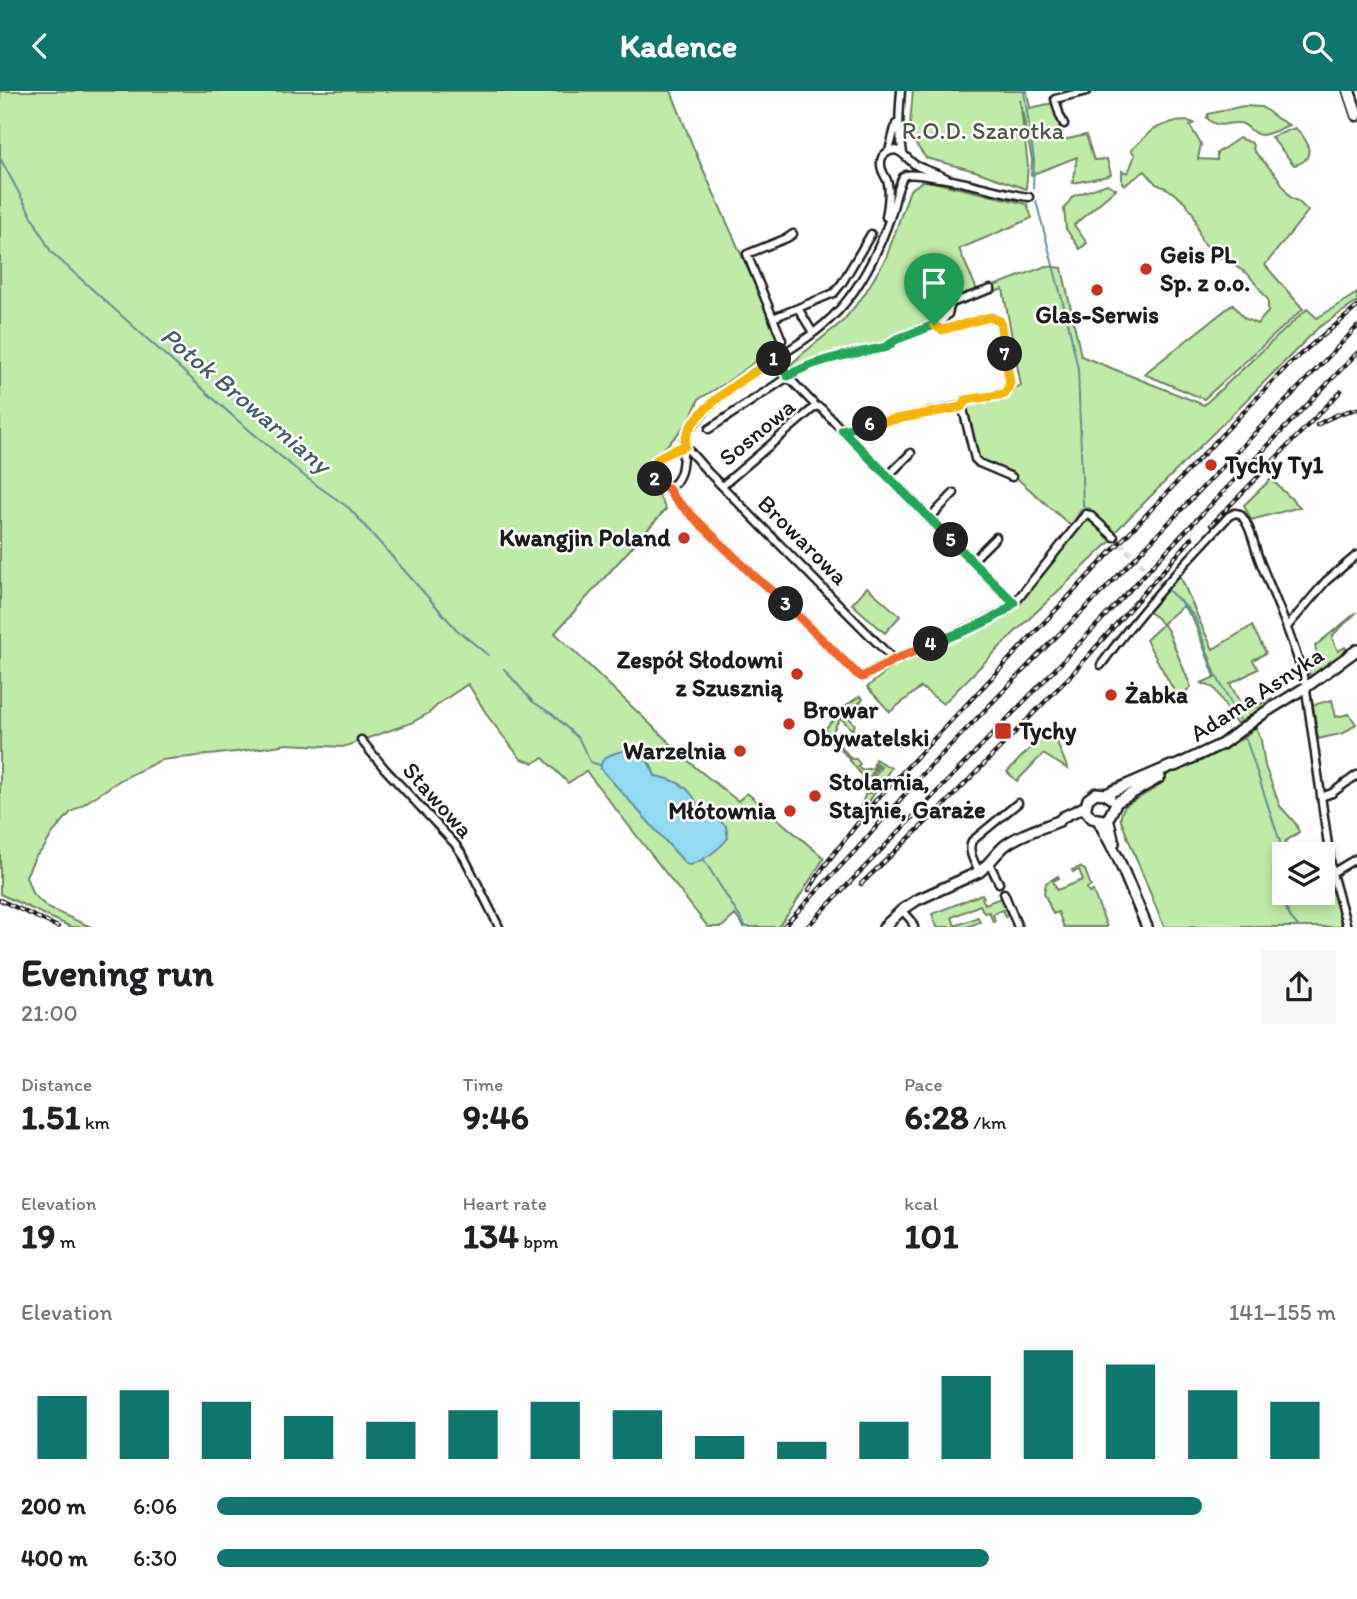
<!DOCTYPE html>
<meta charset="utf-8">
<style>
body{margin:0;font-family:Itim,sans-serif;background:#f6f6f6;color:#202124;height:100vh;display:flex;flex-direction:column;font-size:26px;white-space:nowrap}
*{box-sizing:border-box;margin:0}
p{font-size:23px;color:#757577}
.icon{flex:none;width:38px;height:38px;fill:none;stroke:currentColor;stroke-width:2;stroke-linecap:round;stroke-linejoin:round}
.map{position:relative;height:836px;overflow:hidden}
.sheet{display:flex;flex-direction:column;background:#fff;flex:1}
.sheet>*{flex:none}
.fabs{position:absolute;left:1272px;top:751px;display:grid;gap:14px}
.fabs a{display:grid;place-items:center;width:63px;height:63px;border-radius:0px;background:#fff;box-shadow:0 4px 10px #0003;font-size:35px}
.pin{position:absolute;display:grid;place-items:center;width:60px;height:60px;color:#fff;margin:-72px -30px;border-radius:50% 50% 50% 0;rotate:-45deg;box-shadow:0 0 7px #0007}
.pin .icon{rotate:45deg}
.km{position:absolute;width:35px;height:35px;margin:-18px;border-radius:50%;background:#222;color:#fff;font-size:19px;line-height:35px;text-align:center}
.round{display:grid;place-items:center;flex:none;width:74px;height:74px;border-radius:0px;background:#f6f6f6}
.overview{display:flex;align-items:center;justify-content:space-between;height:119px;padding:0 21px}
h1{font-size:38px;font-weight:700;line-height:52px}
.figures{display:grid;grid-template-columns:repeat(3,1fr);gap:10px;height:119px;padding:7px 21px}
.figures div{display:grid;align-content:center}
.figures b{font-size:35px;font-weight:700}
.figures small{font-size:19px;font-weight:400}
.figures p{font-size:19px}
.chart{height:196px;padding:14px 21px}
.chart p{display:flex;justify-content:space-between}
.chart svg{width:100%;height:126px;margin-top:7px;stroke:#0f766e;stroke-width:6}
ul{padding:0 21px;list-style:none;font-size:23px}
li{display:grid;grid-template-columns:112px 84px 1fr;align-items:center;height:52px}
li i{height:18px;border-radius:9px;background:#0f766e}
header{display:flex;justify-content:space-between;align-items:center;height:91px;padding:0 21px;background:#0f766e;color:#fff;font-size:32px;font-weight:700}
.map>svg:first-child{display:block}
.green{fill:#bfeaa7;stroke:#6e8362;stroke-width:2;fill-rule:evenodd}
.water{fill:#91daf2;stroke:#628e9c;stroke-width:2}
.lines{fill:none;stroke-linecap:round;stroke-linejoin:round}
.stream{stroke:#628e9c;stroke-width:2}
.street-tunnel{stroke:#ddd;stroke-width:6;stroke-dasharray:6 3;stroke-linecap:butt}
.street-casing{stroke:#1c1c1c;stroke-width:11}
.secondary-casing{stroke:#1c1c1c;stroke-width:14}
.primary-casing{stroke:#1c1c1c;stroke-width:15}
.street{stroke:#fff;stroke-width:6}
.secondary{stroke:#fff;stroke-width:9}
.primary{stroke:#fff;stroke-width:10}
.rail-casing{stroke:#1c1c1c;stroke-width:4.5}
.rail{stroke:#fff;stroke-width:2;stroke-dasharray:5;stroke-linecap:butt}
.split-1-casing{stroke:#fff;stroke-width:14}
.split-2-casing{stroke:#fff;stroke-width:14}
.split-3-casing{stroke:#fff;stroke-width:14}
.split-4-casing{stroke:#fff;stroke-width:14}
.split-5-casing{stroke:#fff;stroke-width:14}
.split-6-casing{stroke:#fff;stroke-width:14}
.split-7-casing{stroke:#fff;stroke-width:14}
.split-8-casing{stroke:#fff;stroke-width:14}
.split-1{stroke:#22a559;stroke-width:9}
.split-2{stroke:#f5b400;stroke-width:9}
.split-3{stroke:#f0652b;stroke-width:9}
.split-4{stroke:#f0652b;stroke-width:9}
.split-5{stroke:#22a559;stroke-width:9}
.split-6{stroke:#22a559;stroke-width:9}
.split-7{stroke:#f5b400;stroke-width:9}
.split-8{stroke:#f5b400;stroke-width:9}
.poi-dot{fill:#c8321e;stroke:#fff;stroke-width:2.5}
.labels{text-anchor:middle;stroke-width:5;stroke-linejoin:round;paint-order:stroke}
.park-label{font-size:24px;fill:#4d5a46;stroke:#fff}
.poi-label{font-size:24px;font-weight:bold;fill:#1c1c1c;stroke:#fff;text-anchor:start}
.street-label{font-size:24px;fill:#1c1c1c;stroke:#fff}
.water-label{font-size:26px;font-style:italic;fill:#455e67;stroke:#fff}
</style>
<header><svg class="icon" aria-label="back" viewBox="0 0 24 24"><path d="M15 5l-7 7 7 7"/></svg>Kadence<svg class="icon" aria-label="search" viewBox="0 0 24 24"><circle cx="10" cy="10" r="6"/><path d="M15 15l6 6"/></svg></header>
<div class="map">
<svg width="1357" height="836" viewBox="0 0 1357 836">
<rect width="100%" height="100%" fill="#fff"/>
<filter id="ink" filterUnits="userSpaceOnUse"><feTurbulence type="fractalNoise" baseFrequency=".0143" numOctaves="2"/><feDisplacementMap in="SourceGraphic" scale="14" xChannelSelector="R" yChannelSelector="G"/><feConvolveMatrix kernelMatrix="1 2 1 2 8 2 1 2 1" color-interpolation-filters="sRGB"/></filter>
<g filter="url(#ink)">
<path class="green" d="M0 0H671L694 58 781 252 726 292 699 308 690 328 676 345 653 368 649 373V387L666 418 555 542 695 676 738 710 747 702 824 767 793 816 778 836H744L735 824 722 836H708L586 680 568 692 543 667 534 672 521 668 489 627 468 593 441 611 429 622 411 632 343 656 287 653 236 661 161 669 122 688 70 722 52 743 44 757 35 766 26 785 32 802 48 817 91 836H71L0 803ZM627 659 640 663 651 674 655 685 697 714 701 720 613 663Z
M913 0H1027L1030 17 1053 12 1063 49 1086 44 1094 69 1107 68 1111 83 1108 85 1073 92 1077 66 1031 84 1032 69 1020 9 1028 75 1026 98 975 80 926 67 909 44Z
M1243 15 1261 16 1266 19 1278 28 1289 34C1281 37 1271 43 1262 44 1253 44 1251 37 1243 33 1230 28 1220 41 1207 27L1208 23Z
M1188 30 1194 32 1190 35 1201 53 1198 68 1217 69V62L1239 47 1252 52 1254 60 1277 85 1290 106 1299 111 1308 120 1265 174 1303 218 1204 308 1144 283 1233 213 1244 227 1257 233 1268 221V209L1248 183 1212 161 1201 149 1194 124 1185 111 1168 98 1156 93 1145 80 1125 94 1122 92V80L1128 82 1135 64 1131 59 1153 38 1172 31Z
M1295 37C1309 48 1317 69 1294 74L1271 46Z
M924 89 1027 113 1032 127 959 158 978 201 1046 175 1062 177 1081 265 1204 314 1307 218 1317 227 1357 202V211L1318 237 1114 442 1089 417 1081 419 1071 435 1012 383 981 370 977 367 974 360 963 307 1021 295 1003 198 959 213 941 228 888 252 825 266 791 279 786 278 801 264 843 230 864 204 886 167 910 99Z
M1107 93 1116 98 1074 134 1087 152 1080 158 1066 138 1064 118 1073 105Z
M1271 388 1300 416 1251 429 1244 414Z
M1090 430 1112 449 1012 544 943 613 921 596 890 621 867 596 898 571 1004 525 1014 518 1083 432Z
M1179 482 1203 538 1213 558 1252 535 1266 562 1253 569 1258 578 1230 593 1245 621 1272 607 1273 609 1239 633 1235 631 1214 597 1201 592 1215 586 1193 528 1183 515 1163 532 1168 540 1191 596 1178 607 1146 549 1162 534 1157 527 1147 520Z
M867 496 900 525 885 542 852 513Z
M1357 521 1334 543 1332 547 1338 560 1345 556 1348 560 1315 584H1311L1308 582 1305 570 1318 567 1315 555Z
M860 605 863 608 847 624 855 634 852 639 841 627C824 648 838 649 851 668H856L860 673 858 675 861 679 873 677 875 668 891 677 864 718 860 717 866 702H871L875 698 877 691 874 686 881 676 879 675 872 685 878 673 876 672 871 685 863 686 825 638 848 613Z
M1332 609 1336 626 1349 623 1356 633 1344 642 1318 648 1313 614Z
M1055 631 1061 636 1055 642 1058 645V654L1068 678 1043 663 1017 690 1007 681Z
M1256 636 1261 649 1265 675 1280 715 1296 733 1299 741 1286 750 1277 778 1282 796 1284 795V802H1323V781L1327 779 1342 836H1164L1121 730C1120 725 1122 720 1125 715L1156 697 1157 689 1197 669 1199 671 1242 648Z
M1080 776 1085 779 1091 795 1087 797 1089 802 1093 800 1107 836H1064L1058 821 1053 823 1044 802 1046 792 1058 785 1059 787 1053 790 1057 799 1083 789 1079 779 1073 781 1072 779Z
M982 803 984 806 982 807 985 813 1001 807 1008 825 1005 826 1002 819 993 823 995 830 993 831 989 821 984 822 980 814 952 826 955 835 978 826 980 831 967 836H937L932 823Z"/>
<path class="water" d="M627 659C644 664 649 669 655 685 668 687 684 692 692 704 696 709 698 715 701 720L709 721 726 735 728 747C718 760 706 768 690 774L686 773 601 678C599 664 616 662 627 659Z"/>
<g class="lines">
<path class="stream" d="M1024 0 1034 69 1033 97
M0 67 51 161 236 328 308 388 349 417 457 539 488 564
M1036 110 1068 231 1078 278 1083 414 1085 419
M1167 498 1186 516 1195 527 1216 584 1240 629
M504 578 533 611 552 623 579 648 590 671 600 674
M1246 648 1281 754 1273 778 1275 793 1290 826 1299 836
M704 769 746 836"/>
<path class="street-tunnel" d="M1114 446 1160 492"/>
<defs>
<path id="street" d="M901 0C899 22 898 40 903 62
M1064 33 1060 25 1055 8 1087 0
M889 60 896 33
M906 84C917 82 928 86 939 87 970 91 999 102 1029 106
M886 126C888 115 890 103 888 93 887 86 880 80 881 72 881 69 882 65 885 63 899 51 907 70 917 75 927 80 938 82 948 88
M793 143 787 147 747 163 773 227 798 217
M773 227 782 249
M934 234 942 239 990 226 1000 231 1010 292 1005 303 966 309 961 316
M813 242 798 217 834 202 842 192 871 143
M776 266 788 286 816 315
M709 338 800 278 826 269 887 256 895 249 943 229 948 223 951 212 991 198
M842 339 1014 512
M685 355 707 380 894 569
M888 385 911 362
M722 395 816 315 821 317 842 339 960 315 963 318 975 368 979 372 1012 386
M668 397 673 406 755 486 768 496 857 583 862 585 894 569 985 530 1005 520 1017 509 1086 423 1090 424 1114 446
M668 397C686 388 682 365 684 349 686 341 694 333 699 327 737 281 798 263 838 220 863 193 878 161 890 127 895 113 896 99 903 86
M668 397C655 393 646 378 659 367 665 361 677 359 685 355
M930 427 954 402
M972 470 996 446
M1287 536 1326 490 1357 464
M1101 574C1139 521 1184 473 1229 425L1235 422 1240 423C1252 436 1254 457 1261 473 1277 512 1294 551 1305 592L1332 782 1347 836
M361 649 385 678 455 753 464 766 499 836
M1321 706 1332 702 1357 684
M989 772 999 792
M979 781C975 772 967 760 972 750L1018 712
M1332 782 1357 767
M1004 802 1018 836
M902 819 911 829 914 836"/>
<path id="secondary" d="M1106 703 1171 675H1175L1222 653 1264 622 1306 596 1357 559
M1086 715 1088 708 1096 702 1106 703 1110 707
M1086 715V720L1092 727 1103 729
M1108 727C1113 721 1113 716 1117 711L1160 686
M1108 727 1114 752
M1098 729 1118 767 1147 836
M884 836 902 819 917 809 979 781C990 773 996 761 1007 753 1022 742 1042 737 1059 730L1063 726 1086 715"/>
<path id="primary" d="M1349 0 1357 24"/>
</defs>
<use href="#street" class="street-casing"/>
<use href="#secondary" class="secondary-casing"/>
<use href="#primary" class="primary-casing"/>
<use href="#street" class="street"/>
<use href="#secondary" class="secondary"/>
<use href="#primary" class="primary"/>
<defs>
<path id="rail" d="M1323 245 1357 216
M1317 334C1330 326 1342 321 1357 318
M1211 434 1341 300
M861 793 947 711 1074 581 1192 447
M809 799 822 778 875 710 1289 273 1330 238
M0 809 58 836
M783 836 857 758 919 687 1047 555 1107 496 1357 236
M807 836 1062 571 1173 453 1357 262"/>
</defs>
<use href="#rail" class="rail-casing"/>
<use href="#rail" class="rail"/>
</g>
</g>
<g class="lines" filter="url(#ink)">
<defs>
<path id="split-1" d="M774 268 776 266 788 285C817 267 854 263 887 256L895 249 934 234"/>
<path id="split-2" d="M655 388C644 367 670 361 685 355 681 325 751 283 774 268"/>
<path id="split-3" d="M655 388 661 395 668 397 673 406 679 412 755 486 768 496 786 513"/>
<path id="split-4" d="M786 513 857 583 862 586 894 569 931 553"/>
<path id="split-5" d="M931 553C955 543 997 530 1014 512L951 449"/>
<path id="split-6" d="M870 333 842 339 951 449"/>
<path id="split-7" d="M870 333 961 316 966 309 1005 303 1010 292 1005 263"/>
<path id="split-8" d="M934 234 942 239 990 226 1000 230 1005 263"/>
</defs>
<use href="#split-1" class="split-1-casing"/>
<use href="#split-2" class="split-2-casing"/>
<use href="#split-3" class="split-3-casing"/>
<use href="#split-4" class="split-4-casing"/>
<use href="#split-5" class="split-5-casing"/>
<use href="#split-6" class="split-6-casing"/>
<use href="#split-7" class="split-7-casing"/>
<use href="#split-8" class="split-8-casing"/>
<use href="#split-1" class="split-1"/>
<use href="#split-2" class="split-2"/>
<use href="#split-3" class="split-3"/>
<use href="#split-4" class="split-4"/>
<use href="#split-5" class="split-5"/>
<use href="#split-6" class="split-6"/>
<use href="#split-7" class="split-7"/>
<use href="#split-8" class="split-8"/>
</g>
<g class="poi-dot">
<circle cx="1146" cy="178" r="7"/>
<circle cx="1097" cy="199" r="7"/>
<circle cx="1211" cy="374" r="7"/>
<circle cx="684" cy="447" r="7"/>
<circle cx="797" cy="583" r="7"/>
<circle cx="1111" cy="604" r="7"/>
<circle cx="789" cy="633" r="7"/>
<rect x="994" y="631" width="18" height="18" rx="3.5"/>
<circle cx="740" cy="660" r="7"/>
<circle cx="815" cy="705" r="7"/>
<circle cx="790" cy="720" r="7"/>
</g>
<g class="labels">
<g class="park-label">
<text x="983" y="48">R.O.D. Szarotka</text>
</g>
<g class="poi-label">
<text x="1160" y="172">Geis PL<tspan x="1160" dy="28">Sp. z o.o.</tspan></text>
<text x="1097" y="232" text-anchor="middle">Glas-Serwis</text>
<text x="1225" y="382">Tychy Ty1</text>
<text x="670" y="455" text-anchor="end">Kwangjin Poland</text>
<text x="783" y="577" text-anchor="end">Zespół Słodowni<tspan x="783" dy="28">z Szusznią</tspan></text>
<text x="1125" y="612">Żabka</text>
<text x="803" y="627">Browar<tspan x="803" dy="28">Obywatelski</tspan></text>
<text x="1019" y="648">Tychy</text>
<text x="726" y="668" text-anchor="end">Warzelnia</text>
<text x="829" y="699">Stolarnia,<tspan x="829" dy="28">Stajnie, Garaże</tspan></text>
<text x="776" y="728" text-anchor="end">Młótownia</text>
</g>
<g class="street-label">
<text transform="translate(757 341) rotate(-40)" y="8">Sosnowa</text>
<text transform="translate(803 449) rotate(45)" y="8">Browarowa</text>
<text transform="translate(1257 603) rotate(-33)" y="8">Adama Asnyka</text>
<text transform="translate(438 709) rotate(48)" y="8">Stawowa</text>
</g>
<g class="water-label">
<text transform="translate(246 309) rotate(40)" y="9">Potok Browarniany</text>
</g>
</g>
</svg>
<div class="fabs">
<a><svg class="icon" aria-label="layers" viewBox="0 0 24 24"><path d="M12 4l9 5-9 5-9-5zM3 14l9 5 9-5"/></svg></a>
</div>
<div class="pin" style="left:934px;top:234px;background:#1e9e55"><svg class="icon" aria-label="arrive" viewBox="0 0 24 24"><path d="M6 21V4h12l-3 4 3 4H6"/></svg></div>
<b class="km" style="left:774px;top:268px">1</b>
<b class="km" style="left:655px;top:388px">2</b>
<b class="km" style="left:786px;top:513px">3</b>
<b class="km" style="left:931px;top:553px">4</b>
<b class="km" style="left:951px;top:449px">5</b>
<b class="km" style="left:870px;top:333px">6</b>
<b class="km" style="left:1005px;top:263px">7</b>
</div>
<section class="sheet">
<div class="overview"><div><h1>Evening run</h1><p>21:00</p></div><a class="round"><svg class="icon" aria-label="share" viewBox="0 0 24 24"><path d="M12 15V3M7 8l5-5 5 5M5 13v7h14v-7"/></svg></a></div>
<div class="figures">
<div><p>Distance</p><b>1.51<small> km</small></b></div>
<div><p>Time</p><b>9:46</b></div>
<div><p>Pace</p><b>6:28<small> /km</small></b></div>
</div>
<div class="figures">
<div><p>Elevation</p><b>19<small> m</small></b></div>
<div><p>Heart rate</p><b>134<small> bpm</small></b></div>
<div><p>kcal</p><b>101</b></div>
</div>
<div class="chart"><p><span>Elevation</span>141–155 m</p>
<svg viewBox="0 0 160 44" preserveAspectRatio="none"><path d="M5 44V22M15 44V20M25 44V24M35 44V29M45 44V31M55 44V27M65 44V24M75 44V27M85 44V36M95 44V38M105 44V31M115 44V15M125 44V6M135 44V11M145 44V20M155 44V24"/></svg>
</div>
<ul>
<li><b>200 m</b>6:06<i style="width:88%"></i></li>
<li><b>400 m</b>6:30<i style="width:69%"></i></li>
</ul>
</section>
